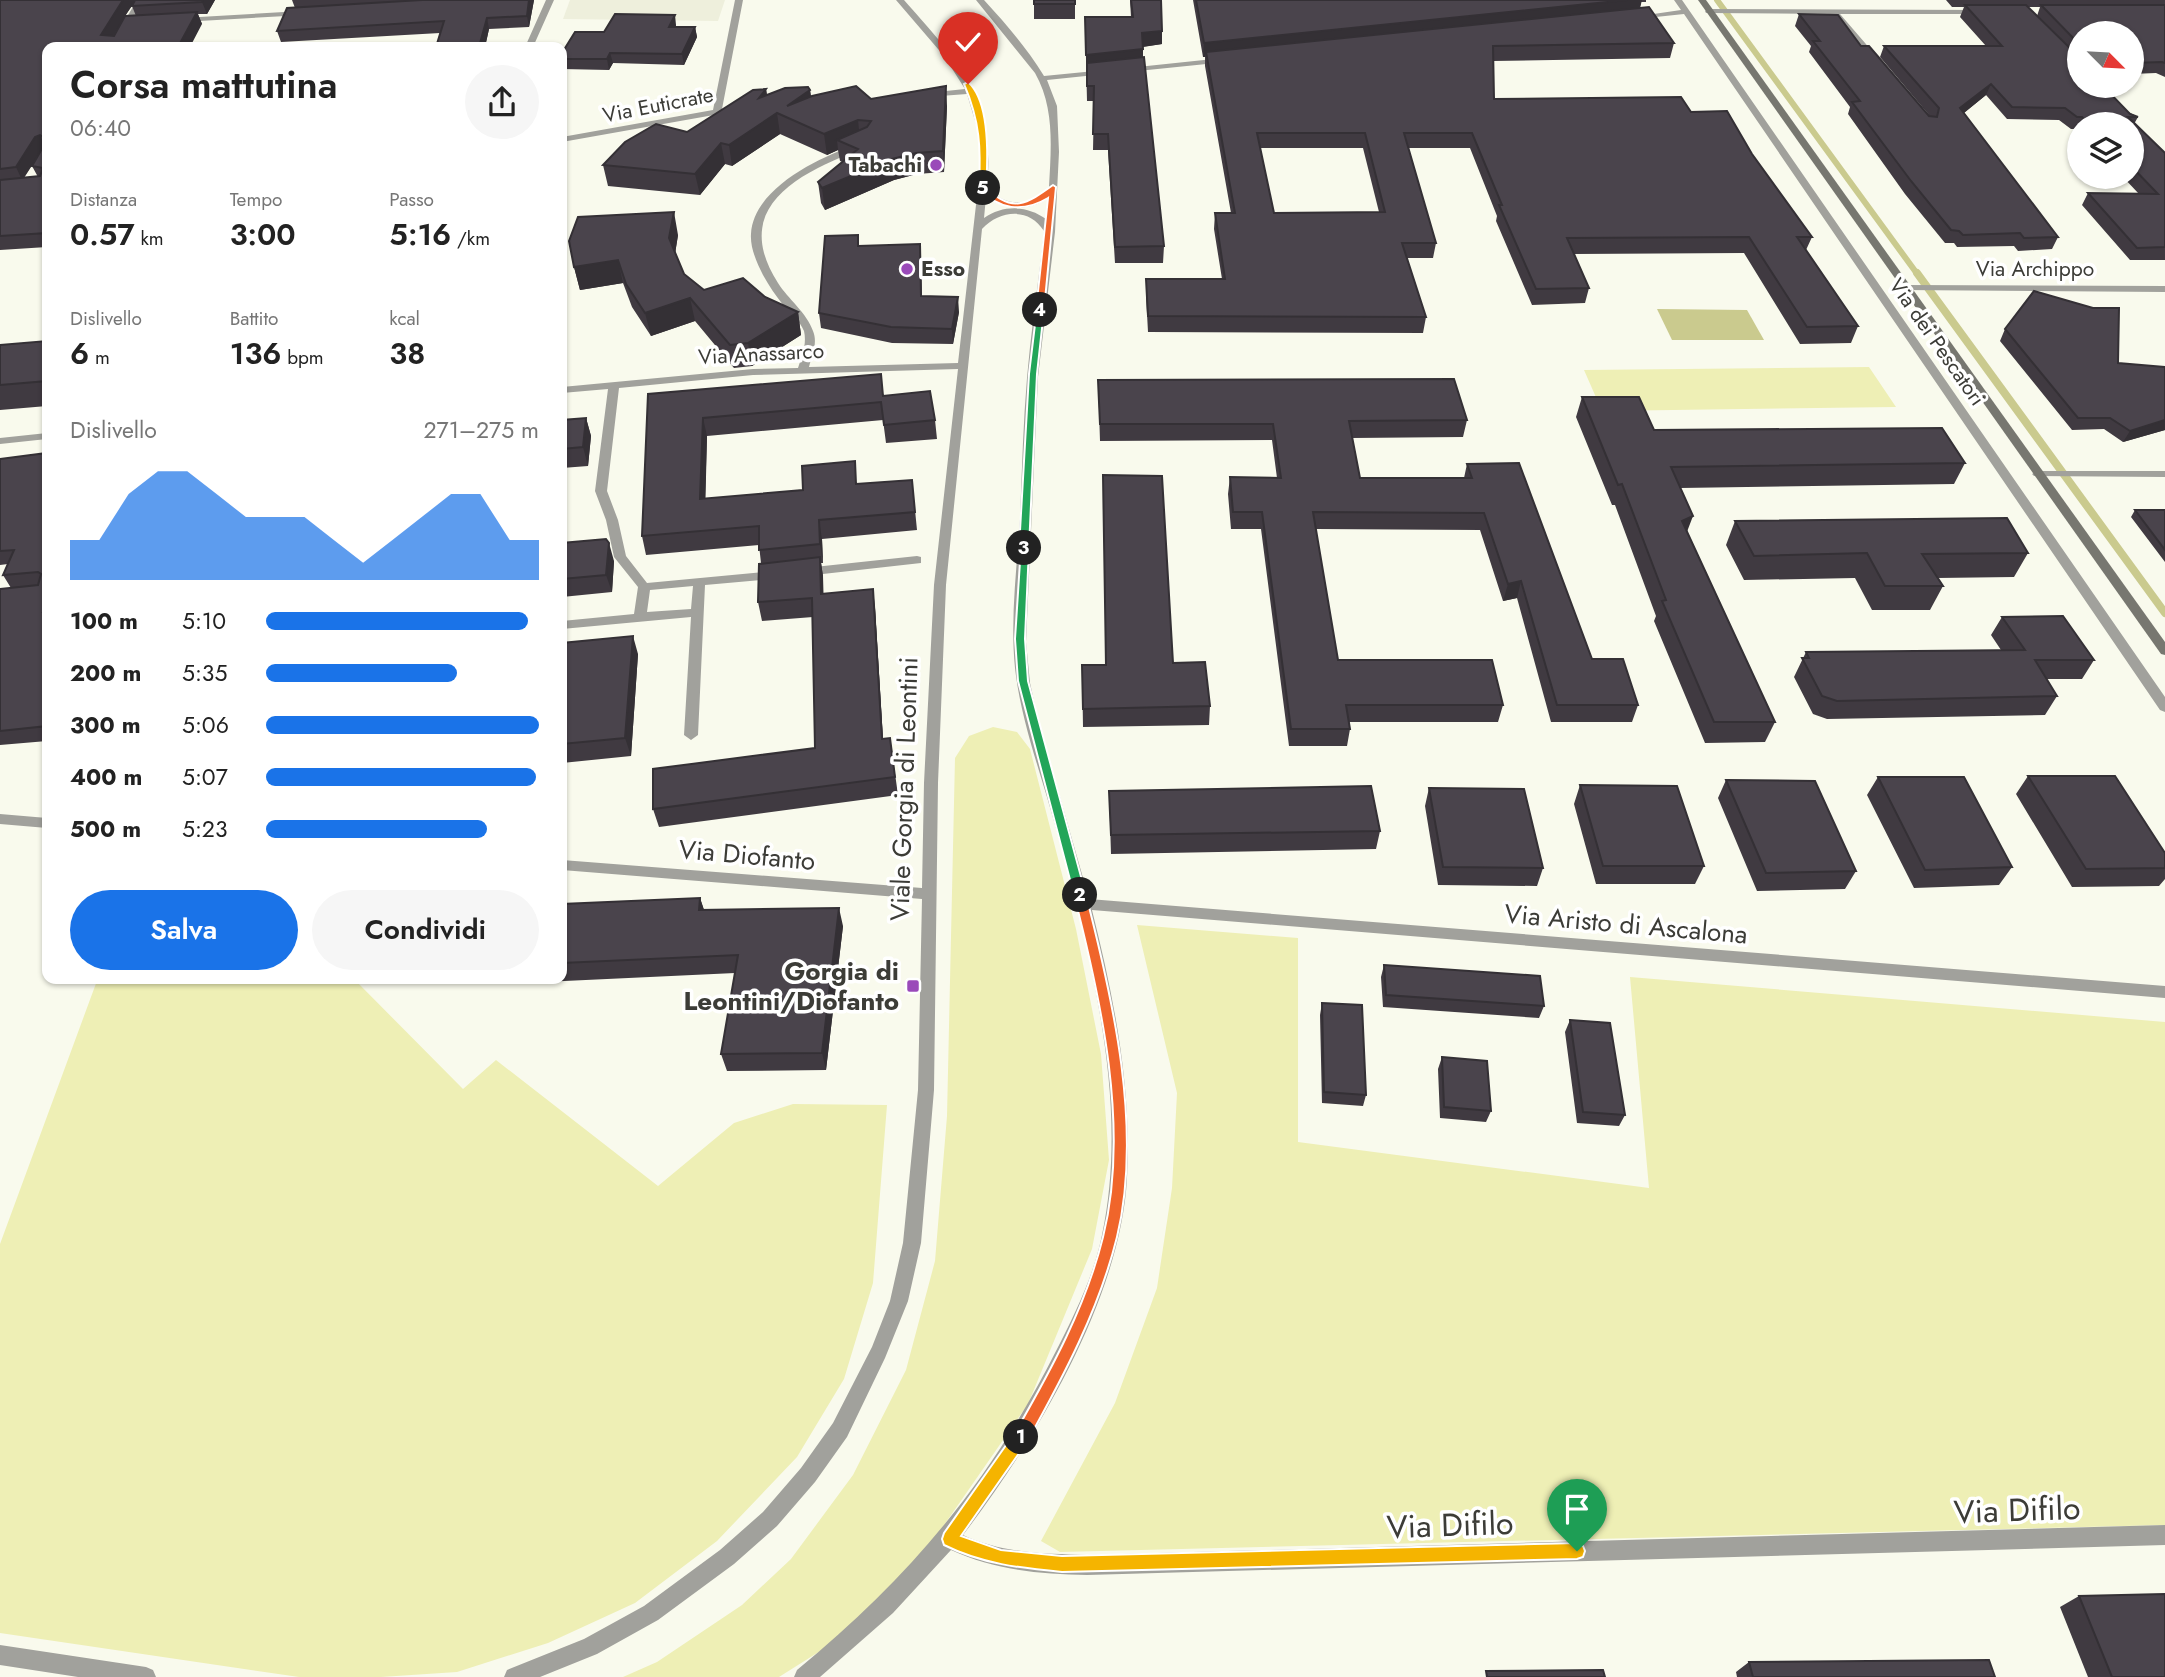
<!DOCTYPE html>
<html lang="it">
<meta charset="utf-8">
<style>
body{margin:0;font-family:Jost,sans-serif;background:#f6f6f6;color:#222;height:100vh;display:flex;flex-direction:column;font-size:26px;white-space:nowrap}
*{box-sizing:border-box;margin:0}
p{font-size:23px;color:#767676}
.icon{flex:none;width:38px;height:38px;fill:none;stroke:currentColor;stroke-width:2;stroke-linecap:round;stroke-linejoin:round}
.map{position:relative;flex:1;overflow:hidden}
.panel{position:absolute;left:42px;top:42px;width:525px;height:942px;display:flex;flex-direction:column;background:#fff;border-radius:14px;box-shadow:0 2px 5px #0004}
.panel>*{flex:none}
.needle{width:46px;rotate:114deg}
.fabs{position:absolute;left:2067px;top:21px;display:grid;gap:14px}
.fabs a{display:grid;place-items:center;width:77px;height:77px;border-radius:50%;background:#fff;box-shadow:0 2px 5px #0004;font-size:35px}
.pin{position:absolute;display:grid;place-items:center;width:60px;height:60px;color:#fff;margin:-72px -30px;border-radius:50% 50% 50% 0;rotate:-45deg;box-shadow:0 0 7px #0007}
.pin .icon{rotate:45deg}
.km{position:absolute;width:35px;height:35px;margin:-18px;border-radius:50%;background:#222;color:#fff;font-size:19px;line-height:35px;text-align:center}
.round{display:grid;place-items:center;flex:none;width:74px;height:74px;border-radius:37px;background:#f6f6f6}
.overview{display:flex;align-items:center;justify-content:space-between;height:119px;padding:0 28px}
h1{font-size:38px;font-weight:600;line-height:52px}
.figures{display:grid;grid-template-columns:repeat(3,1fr);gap:10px;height:119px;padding:7px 28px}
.figures div{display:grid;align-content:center}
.figures b{font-size:30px;font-weight:600}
.figures small{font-size:19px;font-weight:400}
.figures p{font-size:19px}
.chart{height:196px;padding:14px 28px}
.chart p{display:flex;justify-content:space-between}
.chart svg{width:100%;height:126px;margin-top:7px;fill:#1a73e8;opacity:.7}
.cta{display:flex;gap:14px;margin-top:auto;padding:14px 28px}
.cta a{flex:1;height:80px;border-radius:42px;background:#1a73e8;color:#fff;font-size:28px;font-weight:600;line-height:80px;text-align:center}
.cta a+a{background:#f6f6f6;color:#222}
ul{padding:0 28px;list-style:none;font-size:23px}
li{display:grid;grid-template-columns:112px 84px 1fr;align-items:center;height:52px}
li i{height:18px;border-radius:9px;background:#1a73e8}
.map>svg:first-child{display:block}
.built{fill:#eeefdc}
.green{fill:#eeefb5}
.water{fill:#caca8e}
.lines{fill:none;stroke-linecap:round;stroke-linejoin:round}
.stream-far1{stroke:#caca8e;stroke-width:6}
.stream{stroke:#caca8e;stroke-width:8}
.street{fill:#a1a19c;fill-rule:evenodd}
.secondary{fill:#777770;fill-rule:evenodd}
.wall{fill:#403a41;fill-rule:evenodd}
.shaded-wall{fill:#343035}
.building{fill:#4a444c;stroke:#343035;stroke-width:2;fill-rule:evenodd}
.split-1{fill:#f5b400;stroke:#fff;stroke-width:2}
.split-2{fill:#f0652b;stroke:#fff;stroke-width:2}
.split-3{fill:#22a559;stroke:#fff;stroke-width:2}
.split-4{fill:#22a559;stroke:#fff;stroke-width:2}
.split-5{fill:#f0652b;stroke:#fff;stroke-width:2}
.split-6{fill:#f5b400;stroke:#fff;stroke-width:2}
.poi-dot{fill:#9a4ab9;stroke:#fff;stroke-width:2.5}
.labels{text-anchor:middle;stroke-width:7;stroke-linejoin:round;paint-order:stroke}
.far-street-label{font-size:21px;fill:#3c3c37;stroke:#fff}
.far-poi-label{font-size:21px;font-weight:bold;fill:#3c3c37;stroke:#fff;text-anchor:end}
.street-label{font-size:26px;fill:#3c3c37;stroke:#fff}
.poi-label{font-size:26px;font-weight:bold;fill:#3c3c37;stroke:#fff;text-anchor:end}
.near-street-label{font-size:32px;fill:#3c3c37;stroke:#fff}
</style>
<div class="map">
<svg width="2165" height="1677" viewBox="0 0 2165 1677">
<rect width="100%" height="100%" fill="#f9faed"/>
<path class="built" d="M570 0H725L718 21 563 19Z"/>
<path class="green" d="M1869 367 1896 407 1602 411 1584 370Z
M993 727 1017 732 1030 749 1076 929 1101 1054 1109 1160 1092 1249 1028 1404 915 1567 833 1643 779 1677H623L657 1662 742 1605 791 1559 853 1475 906 1370 935 1261 947 1116 955 758 969 736Z
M1137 925 1298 938V1142L1649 1188 1630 977 2165 1022V1525L1060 1552 1041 1541 1115 1403 1157 1288 1172 1188 1177 1093Z
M98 978H353L463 1089 496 1060 658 1186 734 1123 793 1104 887 1105 873 1283 844 1379 797 1457 717 1541 635 1603 548 1643 457 1672 381 1677H299L0 1633V1244Z"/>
<path class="water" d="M1657 309 1747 310 1764 340H1672Z"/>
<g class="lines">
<path class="stream-far1" d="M1717 0 1918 275"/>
<path class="stream" d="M1917 273 2165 613"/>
<path class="street" d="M137 0H145L117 47H109Z
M546 0H554L533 47H525Z
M735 0H743L722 109 742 106V110L562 142V137L713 110Z
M896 0H904C959 63 996 97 987 187 1004 207 1031 208 1049 187 1051 148 1055 108 1035 73L976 0H984C1006 24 1027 48 1044 76L1105 70 1109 72 1105 74 1047 80 1057 106 1059 152 1055 232 1038 377 1026 642 1030 683 1039 723 1089 899 2165 986V998L1092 910C1114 998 1132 1087 1127 1178 1121 1298 1035 1441 963 1535 1001 1553 1045 1554 1087 1555L2165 1525V1545L1087 1575C1040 1574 994 1570 951 1550L893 1613 820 1677H794L797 1670C910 1577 990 1482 1056 1351 1075 1314 1094 1275 1102 1235 1121 1145 1109 1052 1090 963 1078 907 1063 852 1047 797 1034 754 1020 712 1015 668 1010 618 1017 568 1020 519 1022 472 1023 425 1027 378 1031 329 1039 280 1044 231 1029 207 1000 210 982 229L946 585 938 783 934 1090 921 1243 908 1301 885 1358 847 1437 815 1482 777 1526 734 1564 658 1620 597 1654 540 1677H504L507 1670 584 1639 644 1606 720 1550 763 1512 801 1468 833 1423 872 1347 890 1301 903 1243 918 1090 922 899 562 870V860L922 888 924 783 934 585 958 369 753 375 619 388 607 491 618 520 626 556 647 583 774 571 780 575 774 579 705 585 698 735 691 740 684 735 691 617 562 629V621L634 614 638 587 614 557 606 520 595 491 608 389 562 393V387L753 369 798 368C802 356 807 344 804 331 800 321 791 314 784 306 776 296 769 286 763 275 757 263 750 248 751 234 753 189 819 157 856 145L860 148 859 150C797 174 730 208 778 283 788 299 807 313 813 331 818 343 812 355 809 367L958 363 981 161 979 134 967 94 927 97 923 95 927 93 965 89 944 56ZM986 197C1005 210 1028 212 1048 198L1046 219C1027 205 1003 205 984 218ZM693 586 691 609 647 612 650 590Z
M1674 0H1682L2165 697V712L2160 710 1684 14 1637 19 1633 17 1681 10Z
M1709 9 1982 10 1986 12 1982 14H1840L1878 58V62H1875L1832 14 1706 13 1705 11Z
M301 11H304V15L182 22 178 20 182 18Z
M1223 58H1226V62L1128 72 1124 70 1128 68Z
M1905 285 2165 286V292L1902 290 1900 288Z
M47 433V439L0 444V438Z
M2038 471H2165V477L2034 476 2032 474Z
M917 556 921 557V563L805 576 799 572 805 568Z
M0 814 47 818V828L0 824Z
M0 1645 146 1667 153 1670 156 1677H78L0 1665Z"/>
<path class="secondary" d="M1698 0H1706L2165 642V655L2161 654Z"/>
</g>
<path class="wall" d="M0 0H215L207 14H198L202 24 47 47V247L0 250ZM132 6 136 16H125ZM38 156 32 166 38 177 24 178Z
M292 0H534L529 27 489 29 485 47H436L440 33 281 42 277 31 295 8Z
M1034 0H1075V19H1034Z
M1130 0H1161L1162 44 1143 47V57L1164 246 1163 263H1115L1108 150H1093L1094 101H1087L1085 17H1131Z
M1193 0H1646V2H1641L1640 7 1674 43 1670 58 1493 61 1494 99 1691 112 1752 154 1812 237 1806 250 1858 326 1851 343 1800 344 1744 253 1574 254 1589 288 1585 303 1532 305 1496 221 1497 216 1470 148H1408L1436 243 1433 258H1407L1426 317 1423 333 1148 332 1146 295V279H1222L1214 229 1215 213H1231L1205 66V57H1203ZM1260 148H1363L1379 212 1274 213Z
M1946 0H2165V77L2156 73 2132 74V33H2079V86L2138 117 2134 124 2165 153V260H2130L2082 205 2088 193 2139 194 2123 177H2132V124H2079V132L2076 129H2071L2059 120 2007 119 1986 95 1964 113 2058 237 2052 249 2018 251 2014 246 1957 247 1954 243H1945L1905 194 1848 114 1850 107 1809 52 1811 46 1795 26 1799 14 1861 46 1930 116 1880 57 1884 46H1986L1960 17 1964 7H1952ZM2028 7H2040L2037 16Z
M676 25V27H695L697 37 684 65 613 63 609 70 562 69V59L604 32Z
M766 89 767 95 810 90 811 97 871 99 947 106 944 172 917 174 894 180 825 210 821 203 818 182 843 162 840 161 838 150 827 155 780 134 732 166 725 164 700 195 608 186 603 165 687 132Z
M678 235 675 253 684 274 704 290 765 297 798 312 801 335 752 366 734 368 695 321 651 336 632 307 623 283 580 290 574 267Z
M860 246 921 259 922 296 959 312 953 344 892 343 821 328 819 313Z
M2005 329 2118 363 2165 367V430L2123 442 2104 429 2072 430 2000 341Z
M47 341V406L0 410V345Z
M1098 380 1467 420 1463 437 1352 438 1360 478H1464L1467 464 1592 659 1638 705 1632 722H1551L1517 598 1503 601 1480 530 1316 529 1338 660 1503 705 1498 722H1349L1350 729 1347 746H1289L1261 529H1231L1228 494 1230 477 1277 478 1272 440 1100 441Z
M648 394 883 396 935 420 937 439 886 443 883 420 707 436 705 499 912 480 917 530 822 539 823 563H821L823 576V593L875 608 883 739 890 738 898 795 659 827 653 809 815 748 813 617 762 621 758 602 761 563 759 545 646 555 642 536Z
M1582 397 1654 430 1965 463 1954 484 1680 488 1687 531 1775 722 1765 742 1705 743 1654 621 1656 616 1615 505H1612L1576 417Z
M586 418 591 436 588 466 562 468V420Z
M47 453V741L0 745V589L11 588 3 575 8 564 0 565V459Z
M1103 494 1173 663 1210 706 1209 725 1083 727 1082 665H1106Z
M2135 510H2165V562L2131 517Z
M1735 521 2028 553 2014 577 1937 578 1943 586 1930 610H1872L1855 578 1744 580 1726 545Z
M562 543 614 561 612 592 562 597Z
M2002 617 2094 660 2082 679H2046L2057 696 2045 715 1827 719 1813 714 1794 677 1806 652 2001 650 1991 635Z
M562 643 638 654 631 756 562 763Z
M2028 776 2165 853V879L2159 886 2072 887 2016 794Z
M1878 777 2012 867 1999 885 1914 888 1867 795Z
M1726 780 1856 871 1845 889 1757 891 1718 798Z
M1580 785 1704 866 1695 884H1596L1574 804Z
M1429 788 1543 868 1537 886 1438 885 1425 806Z
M1109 791 1380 831 1376 849 1111 854Z
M700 898 704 910 843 926 826 1070 727 1071 721 1054 735 973 543 982 541 978H562V904Z
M1384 965 1544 1006 1539 1018 1383 1007 1381 977Z
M1322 1003 1366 1095 1363 1106 1322 1103 1320 1015Z
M1570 1020 1625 1115 1619 1126 1577 1123 1565 1032Z
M1442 1057 1491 1111 1486 1122 1440 1118 1438 1069Z
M2079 1596 2165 1677H2088L2060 1607Z
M1749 1662 1995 1677H1737L1736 1672Z"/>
<path class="shaded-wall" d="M123 0H135L106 47 101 35Z
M203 0H215L207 14 202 2Z
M529 0H534L529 27 527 16Z
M1627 0H1642L1639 12 1206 52 1205 57H1203L1204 43Z
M197 12 202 24 190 47H178Z
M675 15 676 25 671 37 669 27Z
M487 18 489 29 485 47H479Z
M695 27 697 37 684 65 682 54Z
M1162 31V44L1141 47 1142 33Z
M1143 49V63L1086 69V55Z
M610 53 613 63 609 70 607 59Z
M1991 84 1986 95 1955 120 1960 108Z
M946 86 947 106 944 172 943 151Z
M766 89 769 110 759 98Z
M810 90 813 111 787 106Z
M777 113 780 134 732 166 729 145Z
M858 120 860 140H837L838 150 827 155 824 134Z
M40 135 46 148 42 150 22 180 16 167 35 137Z
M721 143 725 164 700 195 695 174Z
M916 153 917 174 894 180 825 210 822 188 892 159Z
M674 212 678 235 674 261 669 238Z
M618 260 623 283 580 290 574 267Z
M958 297 959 312 953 344 952 329Z
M690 298 695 321 651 336 645 313Z
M798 312 801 335 752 366 748 343Z
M586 418 591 436 588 466 583 447Z
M703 418 707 436 705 518 700 499Z
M2165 420V430L2123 442 2130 431Z
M1693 516 1685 537 1682 521Z
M819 520 822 539 823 563 820 544Z
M609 543 614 561 612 592 606 575Z
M820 557 823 576 824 612 821 594Z
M1521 581 1517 598 1503 601 1508 584Z
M873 589 875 608 884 757 882 739Z
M633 636 638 654 631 756 625 738Z
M700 898 706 916 699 910Z
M839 908 843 926 826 1070 822 1053Z"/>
<path class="building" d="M0 0H123L101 35 114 36 125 16 197 12 178 47H47V233L0 236V180L40 176 43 168 32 166 43 147V137L40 135 35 137 16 167 0 169Z
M135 0H203L202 2 132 6Z
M422 0H529L527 16 487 18 479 47H436L444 21 277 31 287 8Z
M1034 0H1075V4H1034Z
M1131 0H1161L1162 31 1142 33 1143 49 1086 55 1085 17H1133Z
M1196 0H1627L1204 43Z
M1965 5H2026L2079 57V86H2103L2130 114 2138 117H2128L2165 153V247L2137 248 2088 193 2158 194 2132 167V124H2089L2082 117H2077L2065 108 2012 107 1991 84 1960 108 2058 237 2024 238 2020 233 1963 235 1959 231 1951 230 1911 181 1852 102 1860 101 1813 41H1820L1799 14 1838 15 1861 46H1869L1929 116 1937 117 1939 108 1884 46H2002Z
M2041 5H2165V63L2162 62 2132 63V33H2079V44Z
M1649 7 1674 43 1493 46 1494 99 1681 97 1691 112 1727 111 1752 154 1812 237H1797L1858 326 1807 327 1749 237 1567 238 1589 288 1536 289 1499 205H1502L1472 133H1404L1436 243H1402L1426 317 1148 316 1146 279H1225L1215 213H1235L1206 52ZM1257 133H1365L1385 212 1274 213Z
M615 14 675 15 669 27H695L682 54 610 53 607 59H562V53L575 32H604Z
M1144 57 1164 246 1115 247 1108 134H1093L1094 86H1087V63Z
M856 86 871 99 946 86 943 151 916 153 892 159 822 188 818 182 858 149 837 140 867 127 871 121 858 120 824 134 777 113 729 145 721 143 695 174 603 165 625 142 656 124 687 132 753 90 766 89 759 98 785 88 808 87 810 90 787 106 812 96Z
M674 212 669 238 684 274 704 290 743 278 765 297 798 312 748 343 730 345 690 298 645 313 626 284 618 260 574 267 569 241 578 217Z
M858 235V246L920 244 921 296 958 297 952 329 891 327 819 313 825 236Z
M2034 291 2093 308H2119L2118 363 2165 367V420L2130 431 2110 418H2078L2005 329Z
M47 341V381L0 385V345Z
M881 374 883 396 930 391 935 420 884 425 881 402 703 418 700 499 803 490 802 466 855 461 856 484 912 480 915 512 819 520 820 544 759 550V526L642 536 648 394Z
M1454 379 1467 420 1349 421 1360 478H1472L1467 464 1519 463 1592 659H1623L1638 705H1557L1521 581 1508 584 1484 513 1313 512 1338 660H1492L1503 705H1346L1350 729H1291L1262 512H1233L1230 477 1281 478 1273 424H1100L1098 380Z
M1582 397H1639L1654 430 1942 428 1965 463 1671 467 1693 516 1682 521 1775 722H1714L1662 601 1666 600 1622 484 1618 485Z
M586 418 583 447 562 449V420Z
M47 453V602L43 612H47V726L0 731V589L38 585 41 574 38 572 3 575 14 550 0 551V459Z
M1103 475 1162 476 1173 663 1205 662 1210 706 1083 709 1082 665H1106Z
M2135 510H2165V550Z
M2007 518 2028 553 1922 554 1943 586H1885L1867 553 1754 556 1735 521Z
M606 539 609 543 606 575 562 579V543Z
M820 557 821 594 873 589 882 739 890 738 895 777 653 809V769L815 748 812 598 758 602 759 564Z
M2063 616 2094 660H2035L2057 696 1837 701 1822 696 1802 658H1809L1806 652 2025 650 2002 617Z
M633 636 625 738 562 744V643Z
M2028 776H2115L2165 853V868L2086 869Z
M1878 777H1964L2012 867 1925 870Z
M1726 780 1815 781 1856 871 1766 873Z
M1580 785 1677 786 1704 866H1603Z
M1371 786 1380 831 1111 835 1109 791Z
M1429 788 1524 789 1543 868 1443 867Z
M700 898 699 910 839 908 822 1053 721 1054 738 955 562 963V904Z
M1384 965 1540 976 1544 1006 1386 995Z
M1322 1003 1362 1005 1366 1095 1324 1092Z
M1570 1020 1610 1023 1625 1115 1583 1112Z
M1442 1057 1487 1061 1491 1111 1444 1107Z
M2165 1594V1677H2112L2079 1596Z
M1989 1660 1995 1677H1753L1749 1662Z
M1603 1670 1605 1677H1487L1486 1671Z"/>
<path class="split-1" d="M1021 1429 1027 1431 1029 1437 1027 1442 961 1536 1001 1550 1062 1556 1577 1543 1583 1546 1585 1551 1583 1557 1577 1559 1062 1572C1020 1568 982 1564 944 1545L942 1539 944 1533 1016 1431Z"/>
<path class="split-2" d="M1080 890 1086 895C1113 1000 1143 1129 1117 1237 1099 1310 1063 1377 1027 1442L1021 1444 1016 1442 1014 1437 1016 1431C1051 1370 1086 1306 1103 1237 1130 1129 1101 1000 1074 895Z"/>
<path class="split-3" d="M1021 546 1029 548 1025 639 1028 681 1086 895 1080 899 1074 895 1018 681 1015 639Z"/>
<path class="split-4" d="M1037 308 1044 310 1037 374 1029 548 1024 551 1019 548 1029 374Z"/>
<path class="split-5" d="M1053 185 1056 187 1044 310 1040 312 1036 310 1048 198C1023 213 998 210 979 188L985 186C1012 215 1028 203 1053 185Z"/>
<path class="split-6" d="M968 82C991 102 988 160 986 188L983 190 979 188C981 148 980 122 964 84Z"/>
<g class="poi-dot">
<circle cx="936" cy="165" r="7"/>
<circle cx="907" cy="269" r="7"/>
<rect x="906" y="979" width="14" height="14" rx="3.5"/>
</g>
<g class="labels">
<g class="far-street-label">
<text transform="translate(658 105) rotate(-11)" y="7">Via Euticrate</text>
<text x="2035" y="276">Via Archippo</text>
<text transform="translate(1937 342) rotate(55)" y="7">Via dei Pescatori</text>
<text transform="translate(761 354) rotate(-3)" y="7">Via Anassarco</text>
</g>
<g class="far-poi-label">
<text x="922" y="172">Tabachi</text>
<text x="921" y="276" text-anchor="start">Esso</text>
</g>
<g class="street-label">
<text transform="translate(904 789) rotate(-88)" y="9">Viale Gorgia di Leontini</text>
<text transform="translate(747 855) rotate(5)" y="9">Via Diofanto</text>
<text transform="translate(1626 924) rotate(5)" y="9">Via Aristo di Ascalona</text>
</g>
<g class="poi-label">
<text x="899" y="980">Gorgia di<tspan x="899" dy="30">Leontini/Diofanto</tspan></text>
</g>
<g class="near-street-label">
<text transform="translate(2017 1510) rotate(-2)" y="11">Via Difilo</text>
<text transform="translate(1450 1525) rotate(-2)" y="11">Via Difilo</text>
</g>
</g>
</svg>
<div class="fabs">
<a><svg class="needle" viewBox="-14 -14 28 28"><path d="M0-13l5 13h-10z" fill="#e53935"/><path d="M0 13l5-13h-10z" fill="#767676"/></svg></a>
<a><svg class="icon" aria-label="layers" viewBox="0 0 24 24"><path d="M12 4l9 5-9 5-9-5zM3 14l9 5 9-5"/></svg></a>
</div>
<div class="pin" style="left:1577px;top:1551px;background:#1e9e55"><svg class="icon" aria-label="arrive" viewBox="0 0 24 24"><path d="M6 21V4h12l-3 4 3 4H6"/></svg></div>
<div class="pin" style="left:968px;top:84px;background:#d93025"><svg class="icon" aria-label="check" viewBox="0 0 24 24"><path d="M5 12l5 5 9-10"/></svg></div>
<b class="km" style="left:1021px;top:1437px">1</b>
<b class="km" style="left:1080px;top:895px">2</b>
<b class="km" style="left:1024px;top:548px">3</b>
<b class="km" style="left:1040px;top:310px">4</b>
<b class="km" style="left:983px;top:188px">5</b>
<section class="panel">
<div class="overview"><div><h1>Corsa mattutina</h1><p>06:40</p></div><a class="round"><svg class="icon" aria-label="share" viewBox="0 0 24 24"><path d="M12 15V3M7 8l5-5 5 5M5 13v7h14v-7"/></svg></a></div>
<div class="figures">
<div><p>Distanza</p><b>0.57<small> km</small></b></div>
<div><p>Tempo</p><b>3:00</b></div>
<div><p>Passo</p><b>5:16<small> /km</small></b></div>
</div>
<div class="figures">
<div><p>Dislivello</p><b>6<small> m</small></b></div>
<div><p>Battito</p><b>136<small> bpm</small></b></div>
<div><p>kcal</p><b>38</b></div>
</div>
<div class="chart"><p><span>Dislivello</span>271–275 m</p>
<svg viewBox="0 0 160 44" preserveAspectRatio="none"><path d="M0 44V30L10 30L20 14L30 6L40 6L50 14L60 22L70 22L80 22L90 30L100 38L110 30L120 22L130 14L140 14L150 30L160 30V44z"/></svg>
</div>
<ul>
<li><b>100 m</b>5:10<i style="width:96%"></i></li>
<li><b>200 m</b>5:35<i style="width:70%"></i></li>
<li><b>300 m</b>5:06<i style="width:100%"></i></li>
<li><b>400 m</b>5:07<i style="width:99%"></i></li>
<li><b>500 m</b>5:23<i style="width:81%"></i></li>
</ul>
<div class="cta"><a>Salva</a><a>Condividi</a></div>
</section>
</div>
